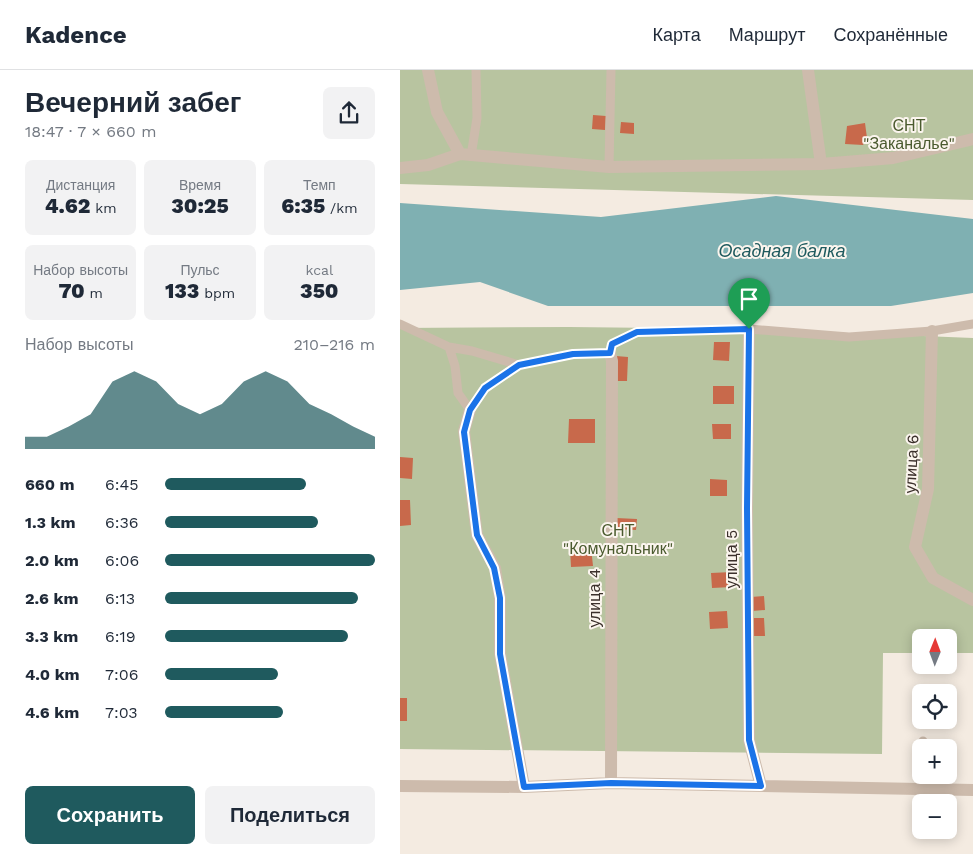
<!DOCTYPE html>
<html lang="ru">
<meta charset="utf-8">
<style>
body{margin:0;font-family:"Work Sans",sans-serif;background:#f2f2f3;color:#1f2937;height:100vh;display:flex;flex-direction:column;font-size:19px;white-space:nowrap}
*{box-sizing:border-box;margin:0}
p{font-size:16px;color:#747a83}
.icon{flex:none;width:28px;height:28px;fill:none;stroke:currentColor;stroke-width:2;stroke-linecap:round;stroke-linejoin:round}
.map{position:relative;flex:1;overflow:hidden}
.drawer{display:flex;flex-direction:column;background:#fff;width:400px}
.drawer>*{flex:none}
.needle{width:32px;rotate:1deg}
.fabs{position:absolute;left:512px;top:559px;display:grid;gap:10px}
.fabs a{display:grid;place-items:center;width:45px;height:45px;border-radius:8px;background:#fff;box-shadow:0 2px 12px #0003;font-size:25px}
.pin{position:absolute;display:grid;place-items:center;width:42px;height:42px;color:#fff;margin:-51px -21px;border-radius:50% 50% 50% 0;rotate:-45deg;box-shadow:0 0 5px #0007}
.pin .icon{rotate:45deg}
.round{display:grid;place-items:center;flex:none;width:52px;height:52px;border-radius:8px;background:#f2f2f3}
.head{display:flex;align-items:center;justify-content:space-between;height:85px;padding:0 25px}
h1{font-size:28px;font-weight:800;line-height:38px}
.stats{display:grid;grid-template-columns:repeat(3,1fr);gap:8px;height:85px;padding:5px 25px}
.stats div{display:grid;align-content:center;border-radius:8px;background:#f2f2f3;text-align:center}
.stats b{font-size:21px;font-weight:800}
.stats small{font-size:14px;font-weight:400}
.stats p{font-size:14px}
.chart{height:140px;padding:10px 25px}
.chart p{display:flex;justify-content:space-between}
.chart svg{width:100%;height:90px;margin-top:5px;fill:#1f5a5e;opacity:.7}
.button{display:flex;gap:10px;margin-top:auto;padding:10px 25px}
.button a{flex:1;height:58px;border-radius:8px;background:#1f5a5e;color:#fff;font-size:20px;font-weight:800;line-height:58px;text-align:center}
.button a+a{background:#f2f2f3;color:#1f2937}
ul{padding:0 25px;list-style:none;font-size:16px}
li{display:grid;grid-template-columns:80px 60px 1fr;align-items:center;height:38px}
li i{height:12px;border-radius:6px;background:#1f5a5e}
header{display:flex;align-items:center;gap:30px;box-sizing:border-box;height:70px;padding:0 25px;background:#fff;border-bottom:1px solid #e0e1e3}
header strong{font-size:24px}
nav{display:flex;gap:28px;margin-inline-start:auto;font-size:18px}
main{display:flex;flex:1;min-height:0}
.map>svg:first-child{display:block}
.green{fill:#b8c4a0}
.water{fill:#7fb0b2}
.building{fill:#c8694b}
.lines{fill:none;stroke-linecap:round;stroke-linejoin:round}
.lane{stroke:#cdbbac;stroke-width:9}
.street{stroke:#cdbbac;stroke-width:12}
.route-casing{stroke:#fff;stroke-width:10}
.route{stroke:#1a73e8;stroke-width:6}
.labels{text-anchor:middle;stroke-width:4;stroke-linejoin:round;paint-order:stroke}
.park-label{font-size:16px;fill:#4a5a2e;stroke:#fbf5ee}
.street-label{font-size:16px;fill:#3b302b;stroke:#fbf5ee}
.water-label{font-size:18px;font-style:italic;fill:#1f5a5e;stroke:#fbf5ee}
</style>
<header>
<strong>Kadence</strong>
<nav><a>Карта</a><a>Маршрут</a><a>Сохранённые</a></nav>
</header>
<main>
<section class="drawer">
<div class="head"><div><h1>Вечерний забег</h1><p>18:47 · 7 × 660 m</p></div><a class="round"><svg class="icon" aria-label="share" viewBox="0 0 24 24"><path d="M12 15V3M7 8l5-5 5 5M5 13v7h14v-7"/></svg></a></div>
<div class="stats">
<div><p>Дистанция</p><b>4.62<small> km</small></b></div>
<div><p>Время</p><b>30:25</b></div>
<div><p>Темп</p><b>6:35<small> /km</small></b></div>
</div>
<div class="stats">
<div><p>Набор высоты</p><b>70<small> m</small></b></div>
<div><p>Пульс</p><b>133<small> bpm</small></b></div>
<div><p>kcal</p><b>350</b></div>
</div>
<div class="chart"><p><span>Набор высоты</span>210–216 m</p>
<svg viewBox="0 0 160 44" preserveAspectRatio="none"><path d="M0 44V38L10 38L20 33L30 27L40 11L50 6L60 11L70 22L80 27L90 22L100 11L110 6L120 11L130 22L140 27L150 33L160 38V44z"/></svg>
</div>
<ul>
<li><b>660 m</b>6:45<i style="width:67%"></i></li>
<li><b>1.3 km</b>6:36<i style="width:73%"></i></li>
<li><b>2.0 km</b>6:06<i style="width:100%"></i></li>
<li><b>2.6 km</b>6:13<i style="width:92%"></i></li>
<li><b>3.3 km</b>6:19<i style="width:87%"></i></li>
<li><b>4.0 km</b>7:06<i style="width:54%"></i></li>
<li><b>4.6 km</b>7:03<i style="width:56%"></i></li>
</ul>
<div class="button"><a>Сохранить</a><a>Поделиться</a></div>
</section>
<div class="map">
<svg width="573" height="784" viewBox="0 0 573 784">
<rect width="100%" height="100%" fill="#f4ebe1"/>
<path class="green" d="M0 0H573V130L0 114Z
M169 257 349 259 573 268V583H549V568H521V583H483L482 684 0 679V258Z"/>
<path class="water" d="M376 126 573 149V223L491 236H148L80 212 0 220V133L201 147Z"/>
<path class="building" d="M193 45 206 46 205 60 192 59Z
M221 52 234 53V64L220 63Z
M465 53 467 68 463 75 445 74 447 56Z
M314 272H330L329 291 313 290Z
M216 286 228 287 227 311H215Z
M313 316H334V334H313Z
M169 349H195V373H168Z
M312 354H331V369H313Z
M0 387 13 388 12 409 0 408Z
M310 409 327 410V426H310Z
M0 430H10L11 455 0 456Z
M216 448 237 449 236 460 216 459Z
M191 477 193 496 171 497 170 478Z
M332 502V517L312 518 311 503Z
M364 526 365 540 352 541 351 527Z
M327 541 328 558 310 559 309 542Z
M351 548H364L365 566H352Z
M0 628H7V651H0Z"/>
<g class="lines">
<path class="lane" d="M71 86 77 48 76 0
M209 97 211 0
M0 254 49 277 72 281 119 295 173 284 210 283 212 274 237 262 349 259 449 267 532 261 573 254
M49 277 55 296 58 323 70 340 85 318 119 295
M523 671V678
M525 705 526 719"/>
<path class="street" d="M28 0 37 42 60 84
M408 0 421 94
M0 98 28 95 60 84 209 97 421 94 493 88 573 69
M349 259 347 438 349 670 361 716
M532 261 528 419 515 477 533 508 573 530
M210 283 212 291 211 713
M70 340 64 361 77 465 95 498 100 528V583L124 717
M0 716 124 717 211 713 573 720"/>
</g>
<g class="lines">
<defs>
<path id="route" d="M349 259 347 438 349 670 361 716 211 713 124 717 100 584V528L94 498 77 465 64 362 70 340 85 318 119 295 173 284 210 283 212 274 237 262Z"/>
</defs>
<use href="#route" class="route-casing"/>
<use href="#route" class="route"/>
</g>
<g class="labels">
<g class="park-label">
<text x="509" y="61">СНТ<tspan x="509" dy="18">"Заканалье"</tspan></text>
<text x="218" y="466">СНТ<tspan x="218" dy="18">"Комунальник"</tspan></text>
</g>
<g class="street-label">
<text transform="translate(511 394) rotate(-87)" y="6">улица 6</text>
<text transform="translate(331 489) rotate(-90)" y="6">улица 5</text>
<text transform="translate(194 528) rotate(-90)" y="6">улица 4</text>
</g>
<g class="water-label">
<text x="382" y="187">Осадная балка</text>
</g>
</g>
</svg>
<div class="fabs">
<a><svg class="needle" viewBox="-14 -14 28 28"><path d="M0-13l5 13h-10z" fill="#e53935"/><path d="M0 13l5-13h-10z" fill="#747a83"/></svg></a>
<a><svg class="icon" aria-label="locate" viewBox="0 0 24 24"><circle cx="12" cy="12" r="6"/><path d="M12 2v4M12 18v4M2 12h4M18 12h4"/></svg></a>
<a>+</a>
<a>−</a>
</div>
<div class="pin" style="left:349px;top:259px;background:#1e9e55"><svg class="icon" aria-label="arrive" viewBox="0 0 24 24"><path d="M6 21V4h12l-3 4 3 4H6"/></svg></div>
</div>
</main>
